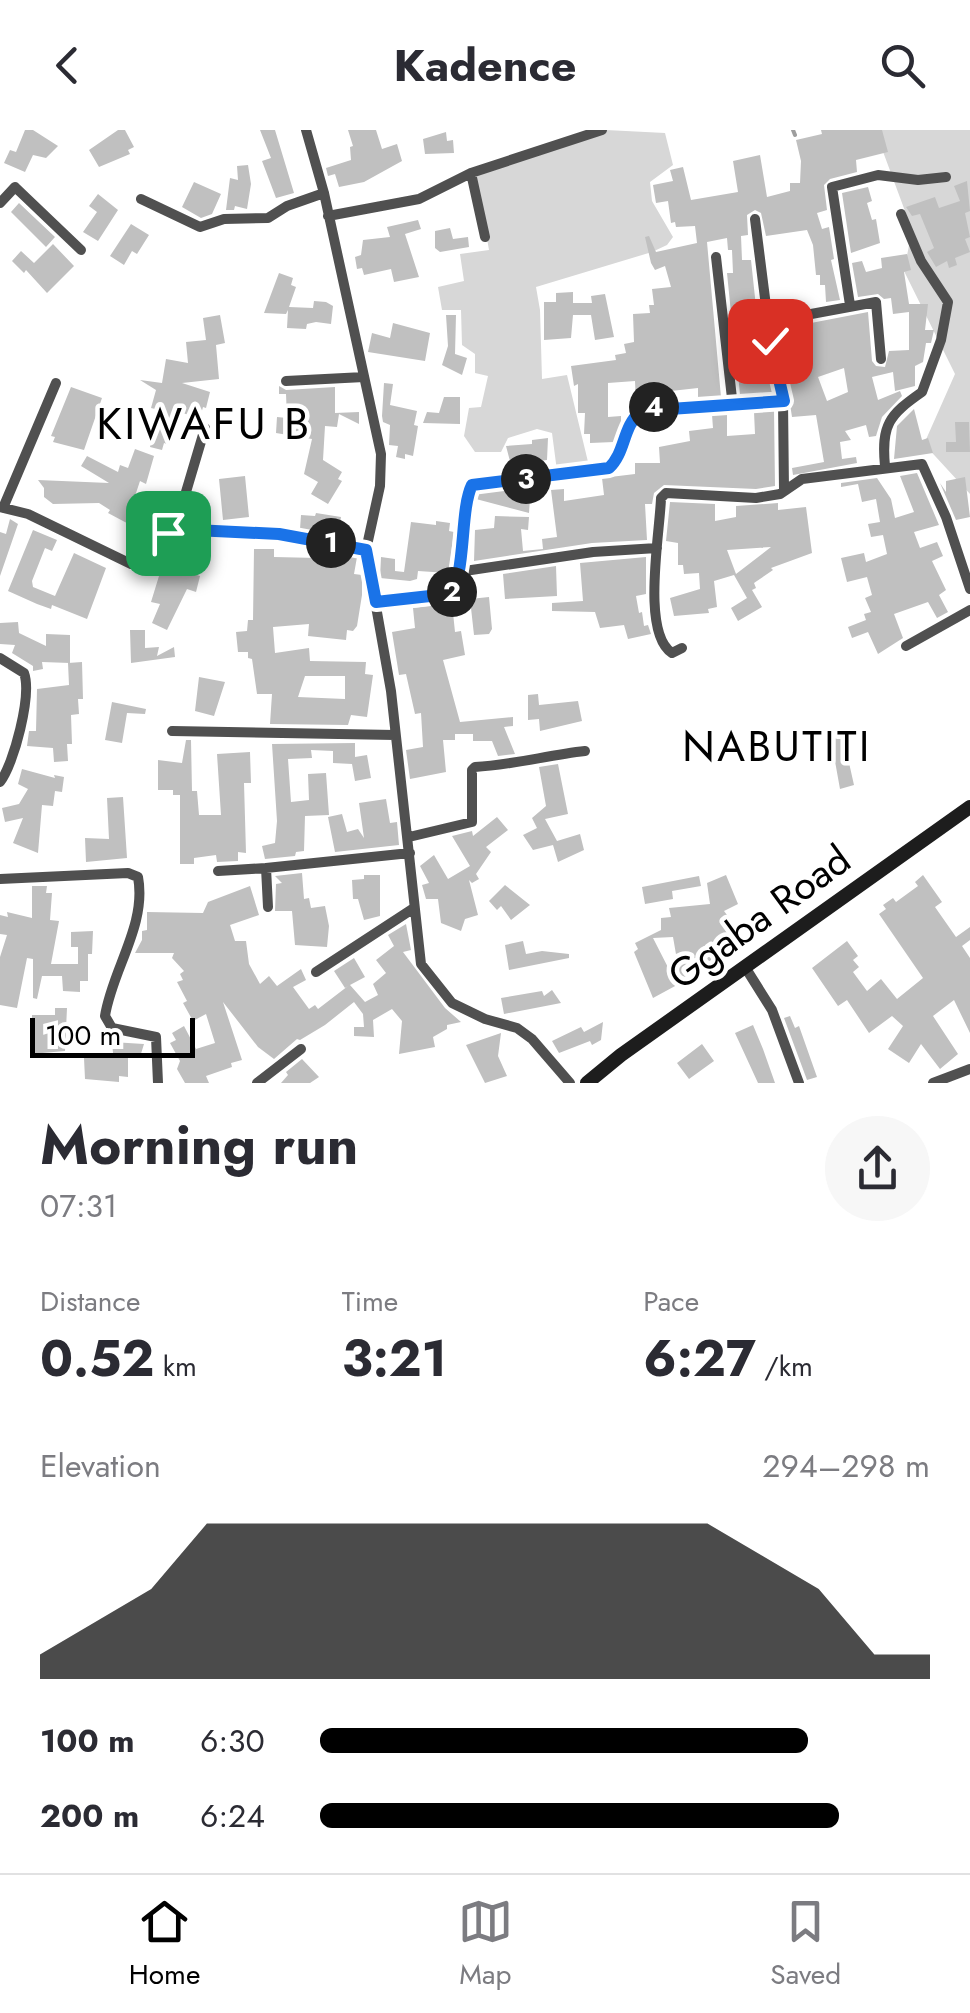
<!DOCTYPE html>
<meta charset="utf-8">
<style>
body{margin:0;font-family:Jost,sans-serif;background:#f7f7f7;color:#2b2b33;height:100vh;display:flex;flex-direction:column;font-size:38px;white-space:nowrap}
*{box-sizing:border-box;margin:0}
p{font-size:32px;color:#7c7c81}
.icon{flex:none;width:55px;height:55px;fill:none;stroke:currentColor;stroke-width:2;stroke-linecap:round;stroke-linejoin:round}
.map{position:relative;height:953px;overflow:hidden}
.details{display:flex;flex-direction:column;background:#fff;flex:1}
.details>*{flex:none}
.scale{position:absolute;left:30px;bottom:25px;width:165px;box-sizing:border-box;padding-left:10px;border:5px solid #000;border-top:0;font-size:28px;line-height:35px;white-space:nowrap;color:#000;-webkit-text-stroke:8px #fff;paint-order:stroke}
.pin{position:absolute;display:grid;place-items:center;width:85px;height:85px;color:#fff;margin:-42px;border-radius:20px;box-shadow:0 5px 15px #0006}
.km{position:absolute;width:50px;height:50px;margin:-25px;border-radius:50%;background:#222;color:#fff;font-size:28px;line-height:50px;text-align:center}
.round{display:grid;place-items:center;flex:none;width:105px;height:105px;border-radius:52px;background:#f7f7f7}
.headline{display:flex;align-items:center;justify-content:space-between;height:170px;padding:0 40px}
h1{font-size:55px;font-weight:700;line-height:75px}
.metrics{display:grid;grid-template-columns:repeat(3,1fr);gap:15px;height:170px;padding:10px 40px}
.metrics div{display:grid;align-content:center}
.metrics b{font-size:50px;font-weight:700}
.metrics small{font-size:28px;font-weight:400}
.metrics p{font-size:28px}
.chart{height:280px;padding:20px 40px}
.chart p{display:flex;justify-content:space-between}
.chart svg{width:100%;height:180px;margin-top:10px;fill:#000;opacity:.7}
ul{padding:0 40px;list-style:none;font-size:32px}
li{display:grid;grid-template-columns:160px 120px 1fr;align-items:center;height:75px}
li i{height:25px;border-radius:12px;background:#000}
header{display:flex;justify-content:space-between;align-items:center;height:130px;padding:0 40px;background:#fff;font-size:45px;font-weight:700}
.tab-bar{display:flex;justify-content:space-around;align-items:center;height:140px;border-top:2px solid #e1e1e2;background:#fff;font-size:28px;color:#7c7c81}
.tab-bar a{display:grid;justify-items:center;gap:5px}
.tab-bar .on{color:#000}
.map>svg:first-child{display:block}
.green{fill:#d7d7d7}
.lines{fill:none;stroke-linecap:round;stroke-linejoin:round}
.stream{stroke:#9e9e9e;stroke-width:4}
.building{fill:#c0c0c0;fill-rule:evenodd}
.street{stroke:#505050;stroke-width:10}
.secondary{stroke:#1d1d1d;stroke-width:14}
.route-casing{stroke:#fff;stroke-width:20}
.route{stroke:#1a73e8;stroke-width:12}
.labels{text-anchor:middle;stroke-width:9;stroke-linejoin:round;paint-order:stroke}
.street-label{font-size:40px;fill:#000;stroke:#fff}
.neighbourhood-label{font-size:42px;letter-spacing:2.5px;fill:#000;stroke:#fff}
.quarter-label{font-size:45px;letter-spacing:2.5px;fill:#000;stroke:#fff}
</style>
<header><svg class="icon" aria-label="back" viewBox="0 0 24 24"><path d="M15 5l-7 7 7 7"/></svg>Kadence<svg class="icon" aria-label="search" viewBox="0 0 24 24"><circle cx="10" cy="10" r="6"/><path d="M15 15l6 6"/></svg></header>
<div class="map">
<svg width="970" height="953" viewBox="0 0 970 953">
<rect width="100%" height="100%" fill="#fff"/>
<path class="green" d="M606 0 665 3 673 35 650 52 652 71 673 107 667 115 652 122 536 157 540 180 542 249 567 245 589 336 557 341 552 303 537 299 508 308 501 322H475L464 306 469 278 481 277 488 246 475 243V224L462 215 461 180H442L438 157 464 151 460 124 489 120 476 46Z
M875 0H970V364L924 314 955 244 904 141 912 100Z"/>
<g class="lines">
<path class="stream" d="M793 0 795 5"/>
</g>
<path class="building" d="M25 0H33L58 16 46 28 33 25 25 42 4 33 10 20 16 22Z
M118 0H125L134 17 128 20 130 24 99 37 89 20Z
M260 0H275L294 63 276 68 262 31 271 28Z
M348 0H376L382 19 397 14 402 31 364 52 339 57 335 44 328 46 326 38 351 30 350 17 353 16Z
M821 0H882L888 22 856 30 857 42 830 49 824 55 827 80 817 83 822 99 829 97 834 129 831 130 840 170 826 172 825 155H820V145H816L813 115 807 100 766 106 761 83 755 80 747 85 748 105 741 106 742 130H751L759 205 773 263 740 265 738 243 746 242 743 207 746 198 744 181 731 183 727 143H733L732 120H728L727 108 707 112 721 267 698 268V258L671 261V270L636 274 635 251 608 253V287L621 286V293L614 312 590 313V304H584L585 283H578V254L574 256 571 236 616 230 615 225 626 223 624 214 634 212 633 184 650 183 649 175H654L652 159 671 157 665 136 655 140 651 133 645 107 649 106 656 122 697 113 695 96 676 97 675 92 671 93 668 71 656 73 653 55 673 51 670 40 683 37 691 70 738 62 733 31 760 25 767 67 790 61V53H800L801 31 796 10 822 4Z
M446 2 447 11 453 10 454 23 425 24 423 9Z
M248 35 251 54 247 79 235 76 234 80H226L230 48 238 50 237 36Z
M967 51 970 81 965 83 970 107 965 109 970 122 955 128 957 135 949 138 947 131 936 137 927 122 934 118 920 84 912 86 906 77 935 67 939 78 960 71 954 56Z
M194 52 221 64 212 84 201 88 182 77Z
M868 57 872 71 867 73 872 90 876 89 880 113 851 123 842 63Z
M98 64 118 80 98 111 83 102 97 82 89 76Z
M19 73 55 107 46 117 11 82Z
M418 90 421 99 405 104 419 147 394 152 391 139 364 145 362 138 357 139 355 127 361 125 363 110 390 107 387 97Z
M131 94 149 105 137 124 132 121 124 135 110 126Z
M450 98 453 109 468 107 469 117 440 122 435 118V101Z
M53 114 74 136 47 163 26 140 24 143 12 131 21 121 34 133Z
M907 124 911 140 904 142 909 174H928L925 200H934L931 213H926L923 232 915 236V256L895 261 893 242 872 247 878 270 900 261 902 266 882 287 876 306 869 307 866 295 845 301 851 310 840 312 842 329 856 327 857 333 793 345 792 338 824 332 816 285 792 287 779 203 786 202 785 198 868 182 872 231 876 236 885 237 889 221 909 220V182L893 184 891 168 884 169 878 164 858 167 852 133 862 131 866 142 882 138 881 128ZM844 238 848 262 827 271 818 247Z
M279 143 293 148 291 155 296 157 289 177 313 178 314 171 326 172 333 176 331 194 316 192 307 194 306 199 287 198 288 180 286 184 264 183Z
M573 162V173H592L591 166 605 164 614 207 595 210 591 185H573L571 208 544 210V172H556V163Z
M220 185 225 213 216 215 219 249 182 253 210 262 206 278 203 277 200 288 175 281 170 315 164 313 162 320 150 317 159 280 151 278 156 260 140 250 162 253 166 229 188 233 186 212 206 210 203 188Z
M446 185H456L455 224 467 228 462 245 442 235 448 216Z
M393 193 430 203 425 231 368 222 372 203 390 208Z
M384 253 393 254 390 275 417 281 414 295 418 296 413 326 405 324V329L396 327 398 316 389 315 390 295 383 292 382 286Z
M279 256 286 260 335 257V283L359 282V294L339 284 337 297 325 296 323 330 342 342 338 349 342 351 328 374 311 364 318 352 304 344 312 309 276 303 277 287 287 288 286 264H279Z
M71 257 102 268 84 320 53 312 55 307 51 306Z
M444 267H460V294L423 293 427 282 439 283Z
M914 279 922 310 928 308 933 323 894 329 897 296Z
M774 280 775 356 756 359 664 355 654 363 652 374H645L647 410 592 413 474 431 475 400 494 398 495 386 529 387 528 400 521 399 523 421 543 419 542 409 557 407 551 360 564 359V371L604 365 602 348 635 344V333H660L659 317 690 311 689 301 713 298 712 285 727 284V306L755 304 754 282Z
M955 292H969L970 322H946V312H956Z
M548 308 547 330 511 335 506 316 532 314V310Z
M135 319 154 326 146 354 140 351 134 369 158 382 149 398 141 394 138 399 108 383 110 380 99 373 53 374 44 367V358L38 350 109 353 81 336 87 326 118 342 120 335 128 338Z
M917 343 939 395 914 402 920 418 937 412 943 426 932 431 946 460 939 465 948 482 937 488 928 472 894 484 903 508 878 524 868 502 852 508 848 497 866 490 864 484 871 482 865 468 872 465 867 447 847 452 841 428 864 423 866 432 887 424 883 405 871 407 868 394 880 392 876 369 862 372 858 354 841 357V353L877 348 891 369 895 388 914 382 900 346Z
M245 346 249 387 223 390 219 349Z
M965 347 970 387 956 390 940 353 946 362V351Z
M519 358 518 368 530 369 529 383 476 369 482 360Z
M670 372 715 374V391L736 387V376L778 373V380L806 377 812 423 771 438 773 440 754 453 756 458 752 460 762 477 738 491 731 478 747 468 734 445 714 451 717 477 708 479 709 483 674 486 670 468 700 459 699 443 684 444 683 435H678V413L666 411ZM771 417 736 444 727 420Z
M316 383 341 387 338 406 300 399 301 385 315 386Z
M10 389 18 394 0 446V402L6 404Z
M436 391 450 393 449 401 454 402 448 443 418 441 417 449 410 451 380 448 381 427 395 429V441L404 442 411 392 436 395Z
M33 400 57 410 52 421 45 418 32 451 33 457 55 466 74 423 106 438 87 489 52 475 51 479 37 474 8 461Z
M254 419H274V427L318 428 320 420 357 427 354 444 362 445V465L357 496 353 501 347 500 346 510 308 506 309 494 273 497 275 523 309 518 310 531 366 532 365 544 373 545 367 587 351 585 348 595 270 594 272 564H257L252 529 248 528V522H238L236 502 247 501 248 490H253ZM305 546H345V569L298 567Z
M646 427V464L636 466 639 483 642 482 644 496 648 495 651 504 628 509 624 495 600 498 595 482 552 481V473L583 471 580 433Z
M172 428 185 432 182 440 200 446 196 462 187 459 167 500 152 493 160 474 151 472 163 433 169 435Z
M556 436 557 466 505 469 503 444Z
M489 467 492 499 489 504 474 505 470 469Z
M452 473 455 502 461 501 465 525 443 530 460 592 513 587V596L504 597 515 624 498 626 492 611H473V604H455V610H443L446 642 410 649 406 620 423 617 421 583 415 584 406 544 399 545 392 502 415 498 413 478Z
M18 492 19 503 46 516V504L70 505V533L42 532 43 539 33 541V536L12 523 15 515 0 514V493Z
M130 500H145V518L159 517 157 526 174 517 175 527 131 533Z
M82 532 83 569H78L79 584 71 585 72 614H67L68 631 54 632 53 618 27 616 29 601H36L37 559 69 555 68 533Z
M199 547 225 552 214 586 195 581Z
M538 564 539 575 578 571 582 591 540 601 539 589 528 590V565Z
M112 572 146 579 145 584 127 583 122 613 105 610Z
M843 606 854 655 840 659 831 609Z
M186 610H191L192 661H197L199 685H221L217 624 250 622 251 653H244L246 723 238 722V731L217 732 216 725 194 728V734H180V665H173V660H158V630L182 633Z
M355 613V627L367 625 371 648 355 651 352 634 333 633V621L311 620 312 628 288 629 291 672 309 670 308 644 326 643 329 685 305 686 304 721 296 722 295 726 265 729 262 716 275 713 277 691 272 614Z
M558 634 568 684 545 689 557 711 580 704 584 720 558 732 553 715 533 720 523 705 537 698 532 688 546 676 539 637Z
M22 639 55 648 54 645 64 647 62 662 55 661 53 676 42 675 38 723 13 713 23 688 5 692 2 678 19 674 28 659 18 654Z
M123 667 127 728 86 732 85 708 109 709 107 668Z
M386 669 390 693 397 692 399 715 335 722 328 687 342 684 347 702 358 699 364 708 359 673Z
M497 687 508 700 486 717 491 722 476 744 479 749 472 753 469 750 478 785 465 789 461 801 441 793 438 769H426L422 755 429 753 420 736 434 725 448 749 470 736 452 706 472 701 473 706Z
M302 743 304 769 309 768 311 778 325 776 329 796 327 817 295 815 292 781H275L276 754 282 753 275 746Z
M364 745H380V786L364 790 358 769H353L352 750 364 749Z
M726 745 738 774 724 781 743 806 681 853 673 807 653 808 677 855 653 868 634 822 638 819 635 813 661 800V788L671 787 669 778 710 774 707 753Z
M923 745 942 772 935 777 956 807 970 797V810L962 816 970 828V903L954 870 933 886 958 924 940 939 921 914 909 933 888 919 903 896 892 886 869 903 847 870 838 876 812 838 847 811 858 826 853 830 859 837 853 842 867 861 881 849 897 869 923 848 879 784 886 779 883 775 893 768 896 772 918 756 915 752Z
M699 746 701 756 672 761 673 769 645 774 642 757Z
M505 755 530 775 511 790 501 776 497 780 489 771Z
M32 756H47L46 763H52L50 790 59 791 51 834H78V817H71V802L93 801 92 824H88V851H80V862L63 861 62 846H42L37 869 33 868V829L27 828 17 878 0 875V827L7 805 0 804V785L8 787 7 782 32 788Z
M250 756 259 785 230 795 235 811H246L249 834 260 854 269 846 277 856 301 839 306 850 293 857 309 879 315 875 318 879 348 856 345 858 334 841 354 828 365 847 350 855 365 872 378 865 373 854 386 843 376 830 394 816 388 805 406 794 411 820 403 822 445 878 461 892 447 895V899L433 907 435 917 399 924 402 891 392 879 373 890 374 907 354 906V897H364L363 884 354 872 325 895 300 910 297 909 274 929 258 917 223 872 242 930 231 933 232 937 206 946 209 953H185L177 939 180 931 170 913 176 910 172 903 184 896 196 919 215 913 206 884 193 891 183 873 187 871 177 852 183 850 180 844 184 841 172 828 174 823H135L142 810V801L147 800V782L203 783 208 772Z
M523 811 526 824 542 821 569 824V828L509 840 505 815Z
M552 860 561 873 504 884 501 868 542 861 544 866Z
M55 878H67L65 921 31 924 32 885H55Z
M790 886 795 898 799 896 817 947 807 950 784 888Z
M603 892 601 910 592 915 590 911 559 923 552 911 581 897 584 902Z
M753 895 763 919 775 953H758L735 903Z
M501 903 498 926 507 946 485 953 466 915Z
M112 912 144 914 140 927 128 923V947L119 946V952L85 949 84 928 113 923Z
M702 914 714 931 689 949 677 933Z
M302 929 319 947 310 953H281L288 945 286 942Z"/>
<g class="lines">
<path class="street" d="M306 0 324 63 381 324 380 356 366 420 391 561 421 834 452 873 485 889 517 898 532 909 570 953
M471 43 485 107
M141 69 200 97 224 89 268 88 287 76 324 63
M0 73 15 57 81 120
M328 86 419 69 471 43 602 0
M755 89 768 192
M716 127 733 277
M850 175 832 57 878 45 918 50 946 47
M286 251 364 247
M783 271 784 361
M885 336C881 295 889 285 922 262L941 210 948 172 921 131 901 84
M0 377 28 384 131 434 175 399 279 404 366 420
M3 378 56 253
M175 399 205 298
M458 442 593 422 657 418
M376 472 455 460 468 363 478 352 609 338C626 322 622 297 641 281L783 271 768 192 876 172 881 229
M906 516 970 480
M682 518 672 523C641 503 660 403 661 368L666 363 756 368 780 364 802 349 922 334 946 387 970 459
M0 528 24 543C32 565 14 634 0 652
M172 601 395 605
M409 707 472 692V640L475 637C513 635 548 625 585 621
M218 741 266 738
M0 749 128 743 138 747C147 795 112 840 105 886L112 898 156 907 158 953
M268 777 266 738 410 723
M745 837 772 880 799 953
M316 842 414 778
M257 953 301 919
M933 953 970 939"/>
<path class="secondary" d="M587 953 621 925 970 677"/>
</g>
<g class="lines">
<defs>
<path id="route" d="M168 403 174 399 279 404 366 420 376 472 448 464C467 451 459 381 472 355L609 338C626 322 622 297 641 281L784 271 770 211"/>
</defs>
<use href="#route" class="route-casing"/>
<use href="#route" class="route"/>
</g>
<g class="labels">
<g class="street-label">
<text transform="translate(759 787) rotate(-36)" y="14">Ggaba Road</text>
</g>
<g class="neighbourhood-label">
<text x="777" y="631">NABUTITI</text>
</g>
<g class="quarter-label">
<text x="204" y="309">KIWAFU B</text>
</g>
</g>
</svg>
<div class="scale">100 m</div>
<div class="pin" style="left:168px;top:403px;background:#1e9e55"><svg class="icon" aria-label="arrive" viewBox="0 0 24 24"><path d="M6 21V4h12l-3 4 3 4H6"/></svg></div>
<div class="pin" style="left:770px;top:211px;background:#d93025"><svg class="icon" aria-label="check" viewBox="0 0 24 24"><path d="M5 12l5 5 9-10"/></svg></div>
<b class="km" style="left:331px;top:413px">1</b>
<b class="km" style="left:452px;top:462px">2</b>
<b class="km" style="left:526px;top:349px">3</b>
<b class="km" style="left:654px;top:277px">4</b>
</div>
<section class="details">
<div class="headline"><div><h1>Morning run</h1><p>07:31</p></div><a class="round"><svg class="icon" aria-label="share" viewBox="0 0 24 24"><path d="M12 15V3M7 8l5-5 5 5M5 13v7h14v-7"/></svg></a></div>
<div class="metrics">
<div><p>Distance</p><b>0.52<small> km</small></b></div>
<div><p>Time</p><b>3:21</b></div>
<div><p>Pace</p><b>6:27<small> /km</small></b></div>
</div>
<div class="chart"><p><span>Elevation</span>294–298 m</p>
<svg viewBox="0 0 160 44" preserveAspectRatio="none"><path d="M0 44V38L10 30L20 22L30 6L40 6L50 6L60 6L70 6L80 6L90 6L100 6L110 6L120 6L130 14L140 22L150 38L160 38V44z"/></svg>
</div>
<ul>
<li><b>100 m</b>6:30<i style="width:80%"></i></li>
<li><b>200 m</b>6:24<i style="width:85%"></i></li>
</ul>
</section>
<nav class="tab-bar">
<a class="on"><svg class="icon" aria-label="home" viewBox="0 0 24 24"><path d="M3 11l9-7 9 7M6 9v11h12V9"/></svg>Home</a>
<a><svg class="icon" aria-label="map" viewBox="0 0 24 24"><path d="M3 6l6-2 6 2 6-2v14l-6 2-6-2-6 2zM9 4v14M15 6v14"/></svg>Map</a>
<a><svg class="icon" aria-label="saved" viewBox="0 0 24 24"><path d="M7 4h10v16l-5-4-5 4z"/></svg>Saved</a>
</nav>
